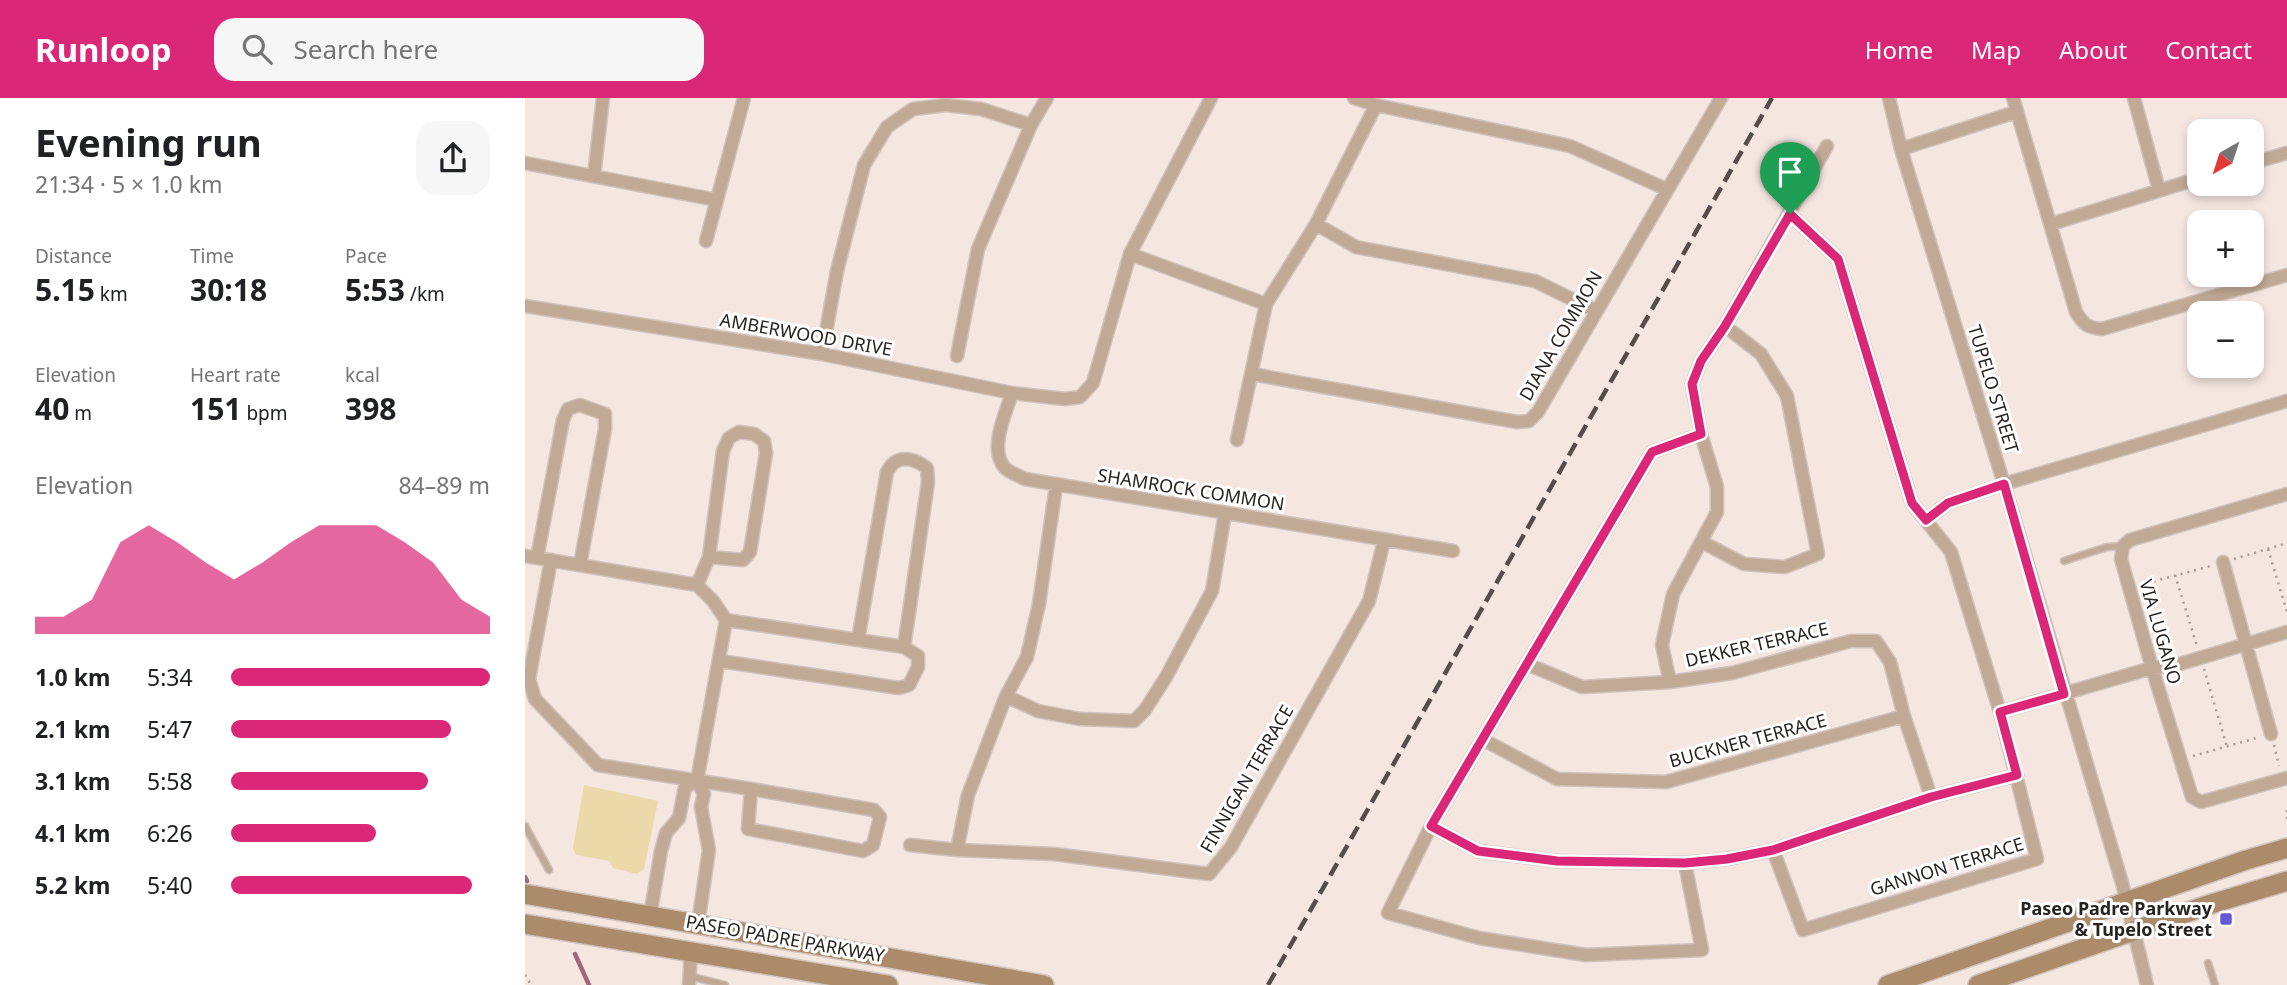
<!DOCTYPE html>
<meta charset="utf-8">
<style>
body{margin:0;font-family:"Noto Sans",sans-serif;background:#f6f6f6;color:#202124;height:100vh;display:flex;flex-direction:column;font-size:26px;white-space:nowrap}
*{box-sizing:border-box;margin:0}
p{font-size:23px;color:#757577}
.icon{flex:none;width:38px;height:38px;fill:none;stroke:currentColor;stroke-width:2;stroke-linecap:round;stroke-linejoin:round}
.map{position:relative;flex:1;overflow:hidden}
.sheet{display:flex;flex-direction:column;background:#fff;width:525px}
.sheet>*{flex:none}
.needle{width:46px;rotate:219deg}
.buttons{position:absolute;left:1662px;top:21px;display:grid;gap:14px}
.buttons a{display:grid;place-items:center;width:77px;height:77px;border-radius:14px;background:#fff;box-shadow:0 4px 10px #0003;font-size:35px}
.pin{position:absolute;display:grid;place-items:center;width:60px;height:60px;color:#fff;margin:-72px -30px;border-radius:50% 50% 50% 0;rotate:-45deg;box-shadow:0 0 7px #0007}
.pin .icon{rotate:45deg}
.round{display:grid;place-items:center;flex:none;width:74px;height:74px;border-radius:21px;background:#f6f6f6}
.summary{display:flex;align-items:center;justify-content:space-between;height:119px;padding:0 35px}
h1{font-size:38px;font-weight:700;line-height:52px}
.figures{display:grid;grid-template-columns:repeat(3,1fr);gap:10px;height:119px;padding:7px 35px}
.figures div{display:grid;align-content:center}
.figures b{font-size:30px;font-weight:700}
.figures small{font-size:19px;font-weight:400}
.figures p{font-size:19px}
.chart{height:196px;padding:14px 35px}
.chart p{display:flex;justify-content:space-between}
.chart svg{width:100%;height:126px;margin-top:7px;fill:#db2777;opacity:.7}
ul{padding:0 35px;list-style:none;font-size:23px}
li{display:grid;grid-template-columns:112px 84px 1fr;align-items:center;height:52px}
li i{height:18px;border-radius:9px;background:#db2777}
header{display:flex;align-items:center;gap:42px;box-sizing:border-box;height:98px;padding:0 35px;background:#db2777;color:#fff}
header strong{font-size:33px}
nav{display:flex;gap:38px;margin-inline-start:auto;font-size:24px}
.search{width:490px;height:63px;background:#f6f6f6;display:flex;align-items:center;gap:18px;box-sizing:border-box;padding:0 24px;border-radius:21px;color:#757577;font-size:26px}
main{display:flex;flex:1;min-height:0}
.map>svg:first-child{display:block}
.green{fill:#ebd9a9}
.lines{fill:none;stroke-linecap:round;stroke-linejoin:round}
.stream{stroke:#9c6a7c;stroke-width:4.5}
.lane-casing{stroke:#d0c3bd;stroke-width:9}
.street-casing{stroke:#d0c3bd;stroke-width:15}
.secondary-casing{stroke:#d0c3bd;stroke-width:22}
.path{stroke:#a69b96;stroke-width:2.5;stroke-dasharray:2 5;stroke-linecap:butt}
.lane{stroke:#c1aa95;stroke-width:6}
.street{stroke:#c1aa95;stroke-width:12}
.secondary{stroke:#ac8b6a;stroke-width:19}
.rail{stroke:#554d4a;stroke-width:4.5;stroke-dasharray:14 7;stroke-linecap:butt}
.route-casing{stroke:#fff;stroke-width:14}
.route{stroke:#db2777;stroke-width:9}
.poi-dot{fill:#6758d1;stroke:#fff;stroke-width:2.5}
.labels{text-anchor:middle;stroke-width:6;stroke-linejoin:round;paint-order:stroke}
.street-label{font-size:18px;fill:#282220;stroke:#fff}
.poi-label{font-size:18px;font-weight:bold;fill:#282220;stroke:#fff;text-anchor:end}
</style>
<header>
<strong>Runloop</strong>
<div class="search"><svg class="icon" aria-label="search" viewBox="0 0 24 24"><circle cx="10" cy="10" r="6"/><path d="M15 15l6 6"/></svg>Search here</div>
<nav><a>Home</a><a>Map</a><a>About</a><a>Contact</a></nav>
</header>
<main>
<section class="sheet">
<div class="summary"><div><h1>Evening run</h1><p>21:34 · 5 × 1.0 km</p></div><a class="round"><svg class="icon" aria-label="share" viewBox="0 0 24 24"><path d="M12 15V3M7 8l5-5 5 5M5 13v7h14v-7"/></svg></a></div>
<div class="figures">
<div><p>Distance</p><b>5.15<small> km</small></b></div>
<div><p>Time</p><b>30:18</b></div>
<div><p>Pace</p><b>5:53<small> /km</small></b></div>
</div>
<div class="figures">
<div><p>Elevation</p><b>40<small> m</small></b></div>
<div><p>Heart rate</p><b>151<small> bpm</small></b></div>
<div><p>kcal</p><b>398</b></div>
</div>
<div class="chart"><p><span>Elevation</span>84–89 m</p>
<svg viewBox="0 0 160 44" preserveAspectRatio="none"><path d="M0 44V38L10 38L20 32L30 12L40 6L50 12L60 19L70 25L80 19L90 12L100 6L110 6L120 6L130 12L140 19L150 32L160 38V44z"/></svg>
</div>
<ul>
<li><b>1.0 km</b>5:34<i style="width:100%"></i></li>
<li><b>2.1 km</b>5:47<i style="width:85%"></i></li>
<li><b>3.1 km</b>5:58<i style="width:76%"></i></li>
<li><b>4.1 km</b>6:26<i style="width:56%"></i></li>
<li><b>5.2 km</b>5:40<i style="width:93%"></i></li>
</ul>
</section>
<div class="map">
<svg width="1762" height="887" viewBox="0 0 1762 887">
<rect width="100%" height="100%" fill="#f5e6e0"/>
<path class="green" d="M59 687 133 703 119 771 112 776 88 770 84 763 51 757 48 750Z"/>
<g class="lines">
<path class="stream" d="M0 779 2 783
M50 856 64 887"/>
<defs>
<path id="lane" d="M1539 463 1582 449 1598 448
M0 728 24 772
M1683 865 1690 887
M164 878 200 887"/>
<path id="street" d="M829 0 851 7 1045 48 1141 91
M1364 0 1376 51 1479 386 1597 785 1622 887
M1488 0 1551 214C1558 226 1563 230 1577 231L1762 177
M1609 0 1634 92
M1376 51 1491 14
M0 65 192 102
M1727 65 1762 55
M69 78 78 0
M791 126 831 149 1010 183 1071 213
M1526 126 1675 80
M181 143 219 0
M605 156 741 206
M0 208 297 256 487 295 540 301 555 299 568 285 605 156 686 0
M297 256 312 173 339 67 362 29 388 11 421 7 456 11 506 27
M432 258 453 151 506 27 522 0
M727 276 992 324 1004 323 1013 314 1196 0
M487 295C481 315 463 351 480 370 485 375 495 378 500 381L928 453
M214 334 229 336 239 343 241 355 225 454 218 462 184 459 198 353 204 340Z
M712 342 741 206 791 126 851 7
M1762 396 1605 442 1598 448 1596 461 1627 570 1667 699 1676 704 1762 680
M1401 422 1423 405 1479 386 1762 303
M1177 444 1219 466 1260 469 1293 456 1262 298 1236 256 1200 228
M0 458 172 487 188 503 201 522 172 683 179 696 176 709 184 752 173 826
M12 460 38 322 43 311 55 307 80 316V331L55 467
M26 462 4 581 10 601 73 667 226 691
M1698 464 1746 636
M172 487 184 459
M333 542 362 374C371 356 387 359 402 370L403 384 379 549
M195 563 374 590 384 587 393 569V558L379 549 201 522
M1002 566 1057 589 1145 584 1207 575 1326 543H1351L1365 564 1379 618
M1145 584 1137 547 1148 496 1192 414V389L1176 336 1167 286 1176 263 1200 228 1302 48
M481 598 513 613 555 621 609 623 620 612 641 579 687 493 700 415
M1475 614 1627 570 1648 568 1762 534
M957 641 1032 681 1141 684 1379 618 1406 699
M226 691 349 712 355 719 348 747 338 753 223 731Z
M906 728 953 753 1032 763 1160 765 1202 761 1248 752 1406 699 1492 677
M385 747 432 752 529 756 684 776 706 749 844 503 859 443
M432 752 443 697 481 598 502 559 514 506 531 388
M1248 752 1278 832 1512 761 1475 614 1426 454 1387 405 1313 161 1265 116
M1160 765 1177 852 1061 857 954 840 863 815 906 728 1127 354 1176 336
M125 818 136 753 141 735 154 720 160 689 172 683
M164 887 166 853"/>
<path id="secondary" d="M0 796 519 887
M0 826 363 887
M1363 887 1721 762 1762 750
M1453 887 1686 806 1762 783"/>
</defs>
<use href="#lane" class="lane-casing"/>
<use href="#street" class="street-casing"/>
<use href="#secondary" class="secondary-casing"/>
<path class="path" d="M1743 451 1762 514
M1709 461 1762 445
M1650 477 1672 548
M1615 487 1686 468
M1679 571 1702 649
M1749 647 1754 668
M1668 658 1735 639
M1762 712V721
M0 877 6 887"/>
<use href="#lane" class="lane"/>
<use href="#street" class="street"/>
<use href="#secondary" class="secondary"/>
<path class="rail" d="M743 887 1247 0"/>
</g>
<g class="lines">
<defs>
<path id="route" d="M1265 116 1313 161 1387 405 1401 422 1423 405 1479 386 1539 596 1475 614 1492 677 1406 699 1248 752 1202 761 1160 765 1032 763 953 753 906 728 1127 354 1176 336 1167 286 1176 263 1200 228Z"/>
</defs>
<use href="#route" class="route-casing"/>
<use href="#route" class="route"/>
</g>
<rect class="poi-dot" x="1694" y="814" width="14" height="14" rx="3.5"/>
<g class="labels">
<g class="street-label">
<text transform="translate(281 237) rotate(10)" y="6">AMBERWOOD DRIVE</text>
<text transform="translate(1036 238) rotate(-60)" y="6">DIANA COMMON</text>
<text transform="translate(1468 291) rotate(73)" y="6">TUPELO STREET</text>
<text transform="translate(666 392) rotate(9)" y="6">SHAMROCK COMMON</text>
<text transform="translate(1635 534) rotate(74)" y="6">VIA LUGANO</text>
<text transform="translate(1232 547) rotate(-13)" y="6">DEKKER TERRACE</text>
<text transform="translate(1223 643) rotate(-15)" y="6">BUCKNER TERRACE</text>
<text transform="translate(722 681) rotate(-60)" y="6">FINNIGAN TERRACE</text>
<text transform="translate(1422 769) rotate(-17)" y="6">GANNON TERRACE</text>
<text transform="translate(260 841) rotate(10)" y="6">PASEO PADRE PARKWAY</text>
</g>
<g class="poi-label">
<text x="1687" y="817">Paseo Padre Parkway<tspan x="1687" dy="21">&amp; Tupelo Street</tspan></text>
</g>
</g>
</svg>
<div class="buttons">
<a><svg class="needle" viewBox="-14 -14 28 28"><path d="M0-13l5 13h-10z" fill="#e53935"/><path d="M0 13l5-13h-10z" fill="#757577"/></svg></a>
<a>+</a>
<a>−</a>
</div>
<div class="pin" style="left:1265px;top:116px;background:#1e9e55"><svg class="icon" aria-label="arrive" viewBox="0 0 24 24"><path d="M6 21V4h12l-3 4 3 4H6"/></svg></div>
</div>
</main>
